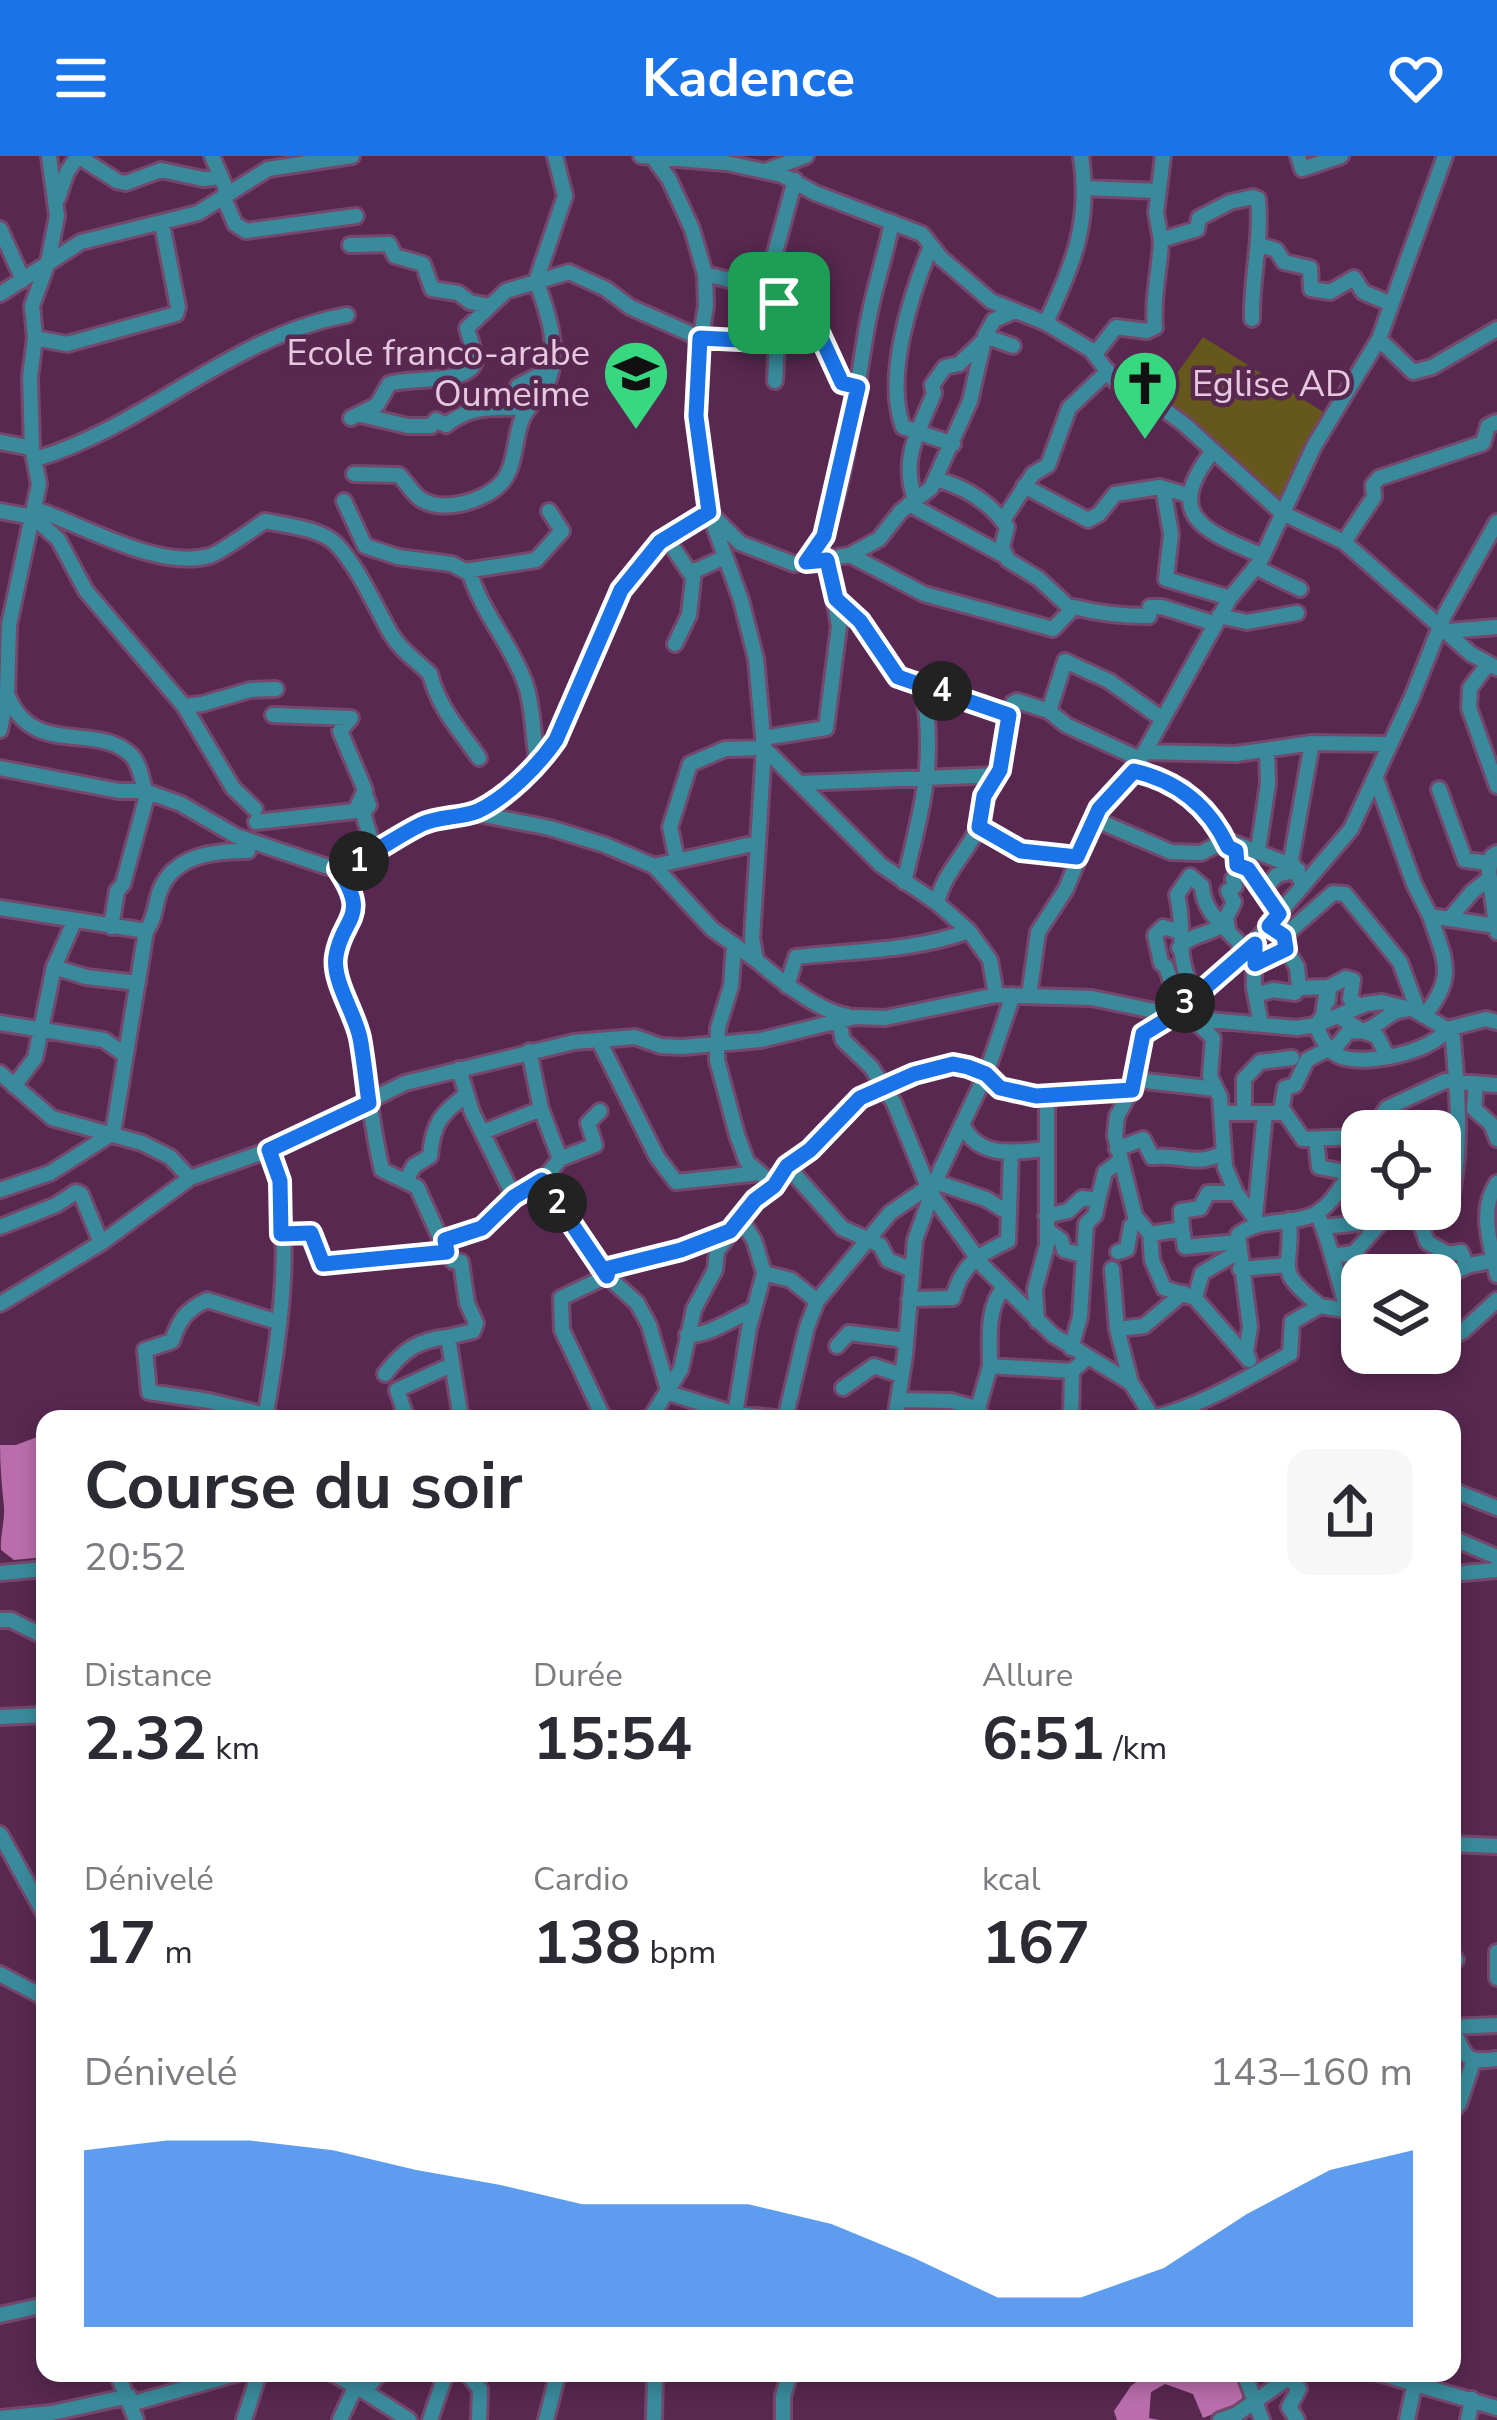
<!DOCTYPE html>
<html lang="fr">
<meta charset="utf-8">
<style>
body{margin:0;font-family:"Nunito Sans",sans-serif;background:#f7f7f7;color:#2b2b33;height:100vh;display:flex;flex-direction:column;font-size:45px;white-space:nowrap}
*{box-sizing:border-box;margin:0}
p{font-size:39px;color:#7c7c81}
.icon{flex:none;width:66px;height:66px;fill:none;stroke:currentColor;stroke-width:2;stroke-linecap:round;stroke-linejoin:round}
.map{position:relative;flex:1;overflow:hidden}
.sheet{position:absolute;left:36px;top:1254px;width:1425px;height:972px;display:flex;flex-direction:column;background:#fff;border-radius:24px;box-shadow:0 6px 18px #0003}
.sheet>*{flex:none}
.fabs{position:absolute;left:1341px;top:954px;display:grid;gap:24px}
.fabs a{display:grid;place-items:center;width:120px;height:120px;border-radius:24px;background:#fff;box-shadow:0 6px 18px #0003;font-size:60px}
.pin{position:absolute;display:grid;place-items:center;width:102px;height:102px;color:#fff;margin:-51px;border-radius:24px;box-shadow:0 6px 18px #0006}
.km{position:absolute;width:60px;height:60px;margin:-30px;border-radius:50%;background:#222;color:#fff;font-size:33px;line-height:60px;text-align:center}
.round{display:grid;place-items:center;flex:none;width:126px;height:126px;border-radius:24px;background:#f7f7f7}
.head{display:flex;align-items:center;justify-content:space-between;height:204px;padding:0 48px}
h1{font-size:66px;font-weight:700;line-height:90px}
.metrics{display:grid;grid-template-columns:repeat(3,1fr);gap:18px;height:204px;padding:12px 48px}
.metrics div{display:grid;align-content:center}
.metrics b{font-size:60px;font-weight:700}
.metrics small{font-size:33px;font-weight:400}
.metrics p{font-size:33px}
.chart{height:336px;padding:24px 48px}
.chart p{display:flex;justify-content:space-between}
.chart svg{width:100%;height:216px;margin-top:12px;fill:#1a73e8;opacity:.7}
header{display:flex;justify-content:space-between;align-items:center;height:156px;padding:0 48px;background:#1a73e8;color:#fff;font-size:54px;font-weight:700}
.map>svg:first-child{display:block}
.green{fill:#66571c}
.water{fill:#b96eab}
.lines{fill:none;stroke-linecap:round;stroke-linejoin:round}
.minor-casing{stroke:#74486d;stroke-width:20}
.minor{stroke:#398b9c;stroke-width:14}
.route-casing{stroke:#fff;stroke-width:24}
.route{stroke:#1a73e8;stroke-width:15}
.labels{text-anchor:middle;stroke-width:9;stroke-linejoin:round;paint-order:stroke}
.poi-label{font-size:36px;fill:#e6c8df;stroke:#582850;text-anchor:end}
</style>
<header><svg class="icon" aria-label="menu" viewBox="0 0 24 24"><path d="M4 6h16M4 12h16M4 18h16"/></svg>Kadence<svg class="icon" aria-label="heart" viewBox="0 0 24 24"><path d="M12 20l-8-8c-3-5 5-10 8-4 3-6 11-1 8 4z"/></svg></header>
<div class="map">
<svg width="1497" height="2264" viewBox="0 0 1497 2264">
<rect width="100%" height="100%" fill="#582850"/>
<path class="green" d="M1203 181 1328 259 1277 350 1157 245Z"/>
<path class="water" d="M45 1278V1401L14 1404 1 1394C0 1379 5 1365 4 1351 2 1331 0 1311 0 1289H16Z
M1148 2217H1232L1243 2237 1241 2247 1203 2262 1193 2238 1165 2228 1151 2236 1149 2262 1159 2264H1117L1114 2255 1131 2230Z"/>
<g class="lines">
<defs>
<path id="minor" d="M78 0 117 25 126 27 161 14 203 23 221 21 228 38
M212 0 221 21
M641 0 727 7 782 19 815 37 922 78 941 102 991 145 1046 167 1091 194 1115 225 1141 236 1185 269 1282 357 1344 386 1471 498 1497 512
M652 0 669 23 692 73 705 118 706 150 697 204 696 259 709 356 741 444 756 503 764 592 752 782 756 804C777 822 821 857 848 860
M1298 0 1302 13 1341 0
M765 15 806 0
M1086 32 1158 35
M223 40 235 68 246 75 356 60
M58 42 67 16 78 0
M0 73 23 124
M1161 84 1156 57 1163 0
M350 89 389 88 395 100 423 108 432 133 458 137 470 146 490 150
M1260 89 1276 94 1284 106 1310 112 1311 133 1330 136 1354 122 1363 136 1391 148
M931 90C911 138 884 221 903 271L953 288
M705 118C747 127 796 146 822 182 831 195 835 213 842 227L858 231
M764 137 795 24
M0 138 81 86 198 57 268 13 352 0
M1046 167C1073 107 1091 68 1081 0
M985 180 1013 190
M35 182 67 188 176 158 178 151 162 68
M1379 183 1413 216 1432 211 1497 173
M1095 198 1116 171 1147 175 1155 171C1152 141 1160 114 1161 84L1197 73 1199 62 1230 46 1253 41 1258 43C1262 84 1251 122 1252 163
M775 225 779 147
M361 259 408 270H431L436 264 446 269C467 252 489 251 515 252L518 230 551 213
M351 262 377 249 389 228C412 220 476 230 475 201 474 192 469 181 467 172L506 135 569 116 606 133 630 151 700 182 777 186
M0 286 32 292
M1213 295C1162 360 1204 375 1263 400
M36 303C147 270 231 180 347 159
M354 318 399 319C406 326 411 335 418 341 438 359 486 346 503 325 516 308 514 283 522 263 528 249 542 239 548 225 561 194 547 153 536 125L565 40 555 0
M936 323C965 331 990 346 1007 371L1002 391 1008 404 1039 423 1071 453
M1024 330 1088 364 1099 358 1115 338 1160 331 1188 339
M1163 332 1171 378 1166 423 1230 442
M915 343C900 302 919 275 934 237L932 229 945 211 959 208 982 186
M344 345 365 390 398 401 452 408 465 415 536 404 562 375 549 355
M909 348 1005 400
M35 353C84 369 157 414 209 400 219 398 254 372 265 365 286 369 323 373 337 389 360 414 374 449 391 478 401 495 417 505 430 518 439 553 460 574 479 602
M0 355 33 361 58 383 86 435 184 550 233 632 255 653
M1003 364 1033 318 1048 309 1069 252 1108 215
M666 381 690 417 725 401
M1344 386 1374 341 1373 329 1379 322 1483 287 1488 270 1497 266
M850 399 924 438 1053 473 1074 451C1100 458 1122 460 1149 460L1150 451H1162L1216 468
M806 406C847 363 856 217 870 156 876 126 886 97 892 66
M1255 411 1300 433
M469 414C480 454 509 485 524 524 534 551 532 580 538 608
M837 444 860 465 903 525 1009 559
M1219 460 1247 466 1297 457
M1448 475 1497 471
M675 488 689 459 694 414
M1488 508 1470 532 1469 552 1497 630
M7 538C32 603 96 565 131 599 140 608 142 624 145 635L181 648 236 680 325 710 338 713 348 709 434 662 474 657 497 643 541 605 556 584C580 524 612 429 661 385 674 373 693 365 709 356L740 387 794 408 850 399 879 383 901 355 931 332 970 245 985 180 994 164 1015 155
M184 550 202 548 250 534 276 533
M1049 555 1065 505 1109 525 1161 562
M0 574 7 538 9 469 39 328 32 292 30 221 35 182 32 150 48 106 57 60 49 0
M763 582 826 572 839 470 827 404
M1144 596 1236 598 1312 587 1387 588
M0 612 119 635H145
M1134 615 1183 632 1226 684 1291 709
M1376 623 1414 728 1430 760 1496 770 1497 776
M802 627 998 619 1013 547 1017 545 1049 555 1066 569 1140 603
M1439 633 1465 704 1490 707
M364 635 369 649 363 657 375 697
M474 657 550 672 605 689 654 710 712 773 756 804
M1094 663 1171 696 1201 697 1226 684 1228 691 1236 695
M256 666 355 655 365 634 340 575 351 562 273 559
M979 671 1021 695 1077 701
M1258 694 1268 628 1267 594
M677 704 670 671 690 608 725 593 764 592 881 709 937 747
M654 710 757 687
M338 713C371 760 341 763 336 801 334 816 344 832 349 846 368 900 368 959 382 1014L417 1031 447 1097 453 1105 461 1106 467 1147 476 1167 473 1175 448 1181 461 1263
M904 726C922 650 936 610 923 530
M1303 730 1291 704 1312 587
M1263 734 1277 719 1298 714
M0 752 146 775C157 760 154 746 162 730 178 698 216 695 248 695
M1450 762 1472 736 1490 722
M1496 770 1489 715 1492 700 1497 697
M111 771 117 735 123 728 148 636
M1228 773 1226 762 1234 746 1228 735 1235 730 1233 723 1248 713 1279 758
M1180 776 1163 771 1155 779 1161 807 1166 811 1180 851
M734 790 731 830 718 872 717 904 737 979 747 1006 760 1017
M1179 792C1191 777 1209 780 1223 768
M1286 793 1297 811 1299 832 1329 831
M1254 804V832L1261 868
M1255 808 1286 793 1284 780 1333 737 1345 738 1400 806 1419 857
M54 811 86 821 138 827
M787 830 796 801C857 794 910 796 969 775
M996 839 990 804 969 775 937 747C943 718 966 698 978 672 987 653 984 637 998 619
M1196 839C1172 799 1187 777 1177 739L1190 720 1202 730C1203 759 1230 774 1247 796
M1256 839 1273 834 1295 837 1299 832
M1326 839 1323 860 1316 869C1321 881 1326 894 1339 900 1363 911 1433 896 1447 873
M1029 840 1038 776 1066 733 1099 653 1134 615 1230 442 1260 406 1314 290 1379 183 1445 0
M1328 845 1329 831 1346 822 1353 824 1350 843 1360 850
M1338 860 1362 875C1379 872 1388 854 1405 854
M1424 860C1457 820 1445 805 1430 760
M1193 863 1213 882 1210 920 1216 933
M839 866 843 884 871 911 894 947 931 1038 984 1111 1053 1179 1131 1227 1153 1262C1203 1249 1245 1223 1290 1198L1292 1166 1320 1150 1362 1157
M0 867 104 884 125 899
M599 885 657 1001 676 1026 760 1017 774 1030
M529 895 541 953 560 1003
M1332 896 1348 876 1362 875 1377 880 1387 900
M459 913 472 956 514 1041
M0 917 52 962 142 987 170 1001 190 1022
M1137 924 1216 933 1220 941 1225 1011 1236 1037 1259 1068
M1476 928 1474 953 1491 968 1497 983
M14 930 35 902 54 811 74 766
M1281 956 1285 932 1295 929 1307 904 1328 893
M1221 957H1285L1303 983 1362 981
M1244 957V923L1260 906 1292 902
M963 970C980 1003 1014 996 1045 993
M1372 975 1387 952 1445 925 1497 929
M483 976 541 953
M1316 984 1319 1011 1350 1017
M1117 993 1143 983 1152 1001C1183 997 1192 1012 1223 997
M787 1010 842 1072 880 1089 888 1104 910 1113
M406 1024 414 1010 430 1000C433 968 440 958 466 939
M542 1025 607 1120 637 1147 649 1169 669 1237 735 1258 785 1263
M936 1026 986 1043 1007 1056
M1497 1027C1478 1055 1491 1088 1497 1119
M1340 1032 1354 1045 1362 1046
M0 1034 50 1017 113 977 146 775
M1046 1060 1068 1055 1082 1042 1098 1044 1105 1016 1121 1004
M1255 1060 1265 957
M1419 1063 1427 1086 1448 1098 1461 1096 1467 1110
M1289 1064C1294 1115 1271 1111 1320 1150
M1320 1064C1337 1106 1341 1148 1362 1189
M0 1071 56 1049 76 1036 81 1038 101 1087
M1323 1071 1446 1058C1465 1000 1457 932 1452 872
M1182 1073 1181 1055 1200 1052 1208 1037H1236
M1047 1074 1061 1084 1064 1094 1082 1099
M281 1078 311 1077 323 1108 447 1097
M1150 1078 1182 1073 1185 1091 1237 1086
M444 1089 445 1085 482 1072 514 1041 542 1025 560 1003 595 989 588 967 600 955
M1118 1096 1127 1093 1131 1070 1138 1065
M1332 1100 1354 1097 1382 1065
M1112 1113 1117 1173 1131 1227
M1240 1113 1287 1109
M764 1117 791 1124 817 1145
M1440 1122 1470 1109 1497 1104
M1195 1142 1202 1117 1238 1096
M909 1143 953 1142C962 1108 978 1099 1008 1085L1011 996
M0 1148 101 1087 190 1022 269 994 405 927 574 886 635 881 661 890 682 891 761 884 855 861 885 862 996 839 1092 842 1188 862 1297 872 1316 869 1366 848 1382 846 1414 854 1447 873 1486 863 1497 866
M1037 1165 1035 1133 1047 1089V940
M1117 1173 1144 1170 1183 1137
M687 1179C709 1180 733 1162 754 1153
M1440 1187 1463 1175 1497 1144
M837 1190 849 1177 898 1183 906 1189
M1071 1192 1080 1161 1086 1068 1095 1059 1098 1044
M1369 1197 1384 1203 1406 1197
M1249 1204 1195 1142 1164 1132 1152 1104 1150 1078 1135 1060 1115 980 1117 960 1137 924 1143 878 1174 859 1237 807 1351 673 1412 541 1445 458 1497 366
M1249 1204 1246 1195 1250 1171 1238 1079C1260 1061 1290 1070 1315 1058 1337 1046 1350 1015 1362 994
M990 1210C990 1186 986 1150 1004 1132
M385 1218C403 1194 418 1184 448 1181
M843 1232 874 1210 901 1219
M898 1244 951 1245 979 1253
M735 1258 749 1172 764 1117 754 1084 740 1062
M266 1259 209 1245 149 1236 145 1194 172 1185C179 1164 186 1154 207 1144L278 1166
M265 1263C279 1180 297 1074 269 994
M407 1263 397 1234 451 1209
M604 1263 562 1174 561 1142 607 1120 609 1112 681 1094 731 1075
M650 1263 681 1213 694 1153 715 1114 717 1095 755 1044 774 1030 787 1010 810 994 860 942 914 918 953 908 986 918 1000 932 1014 938 1036 940 1132 934
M785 1263 807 1171 817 1145 890 1057 928 1031
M895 1263 905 1199 915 1084 940 1015 986 918 1013 839
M975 1263 990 1210 1072 1215 1088 1201
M1071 1263 1072 1215
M1452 1334 1497 1352
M1452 1382 1497 1401
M0 1417 45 1413
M1452 1418 1497 1414
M0 1464H11L45 1481
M0 1561 45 1559
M0 1678 45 1759
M1452 1688 1497 1690
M1497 1796V1822
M1452 1799 1456 1804
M0 1818 45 1842
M1452 1871C1466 1900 1462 1908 1497 1903
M1452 1871 1497 1869
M1452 1956 1459 1948 1473 1906
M0 2159 45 2149
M117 2217 136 2264
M332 2217 364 2235 380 2217
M467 2217 480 2233 479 2264
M1244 2217 1262 2264
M1378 2217 1497 2252
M1289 2221 1299 2233 1289 2251 1297 2264
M364 2235 409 2264
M130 2248 239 2217
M0 2262 52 2257 129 2240
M244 2264 259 2217
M340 2264 356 2229
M430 2264 446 2217
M546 2264 558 2217
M654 2264 655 2217
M783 2264V2240L790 2217
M1220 2264 1237 2258 1295 2217
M1407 2264 1415 2226
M1468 2264 1472 2243"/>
</defs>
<use href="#minor" class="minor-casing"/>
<use href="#minor" class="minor"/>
</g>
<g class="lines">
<defs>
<path id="route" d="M779 147 820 179 842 227 858 231 824 380 806 406 827 404 836 443 860 465 898 521 1009 559 1000 614 984 640 979 671 1021 695 1077 701 1099 653 1134 615C1178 625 1209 650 1228 691L1236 695 1237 709 1248 713 1279 758 1269 770 1284 780 1286 793 1255 808V788L1174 859 1143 878 1132 934 1036 940 1000 932 986 918 968 911 953 908 914 918 860 942 810 994 787 1010 774 1030 755 1044 730 1075 681 1094 609 1112 607 1120 542 1024 514 1041 482 1072 445 1084 447 1096 323 1108 311 1077 281 1078 280 1025 269 994 369 947C366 926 364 903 360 882 355 857 332 825 336 800 342 761 371 762 338 713 369 702 393 682 422 668 440 660 461 662 478 655 507 641 538 610 556 584L621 434 660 386 709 356 696 260 700 182 777 186Z"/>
</defs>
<use href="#route" class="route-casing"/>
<use href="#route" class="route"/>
</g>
<defs>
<symbol id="school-pin" viewBox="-11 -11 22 30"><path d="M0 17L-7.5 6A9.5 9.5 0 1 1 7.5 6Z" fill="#37d880" stroke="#582850"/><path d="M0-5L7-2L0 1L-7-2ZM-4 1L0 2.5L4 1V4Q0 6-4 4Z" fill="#111"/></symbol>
<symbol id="church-pin" viewBox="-11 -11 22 30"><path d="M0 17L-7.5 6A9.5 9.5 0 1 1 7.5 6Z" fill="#37d880" stroke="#582850"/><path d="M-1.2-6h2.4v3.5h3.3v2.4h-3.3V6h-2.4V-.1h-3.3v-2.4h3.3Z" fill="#111"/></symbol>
</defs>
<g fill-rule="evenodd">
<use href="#school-pin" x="598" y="179" width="76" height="104"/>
<use href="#church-pin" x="1107" y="189" width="76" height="104"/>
</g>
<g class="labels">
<g class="poi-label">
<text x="590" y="209">Ecole franco-arabe<tspan x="590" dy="41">Oumeime</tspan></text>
<text x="1192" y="240" text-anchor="start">Eglise AD</text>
</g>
</g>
</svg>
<div class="fabs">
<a><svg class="icon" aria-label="locate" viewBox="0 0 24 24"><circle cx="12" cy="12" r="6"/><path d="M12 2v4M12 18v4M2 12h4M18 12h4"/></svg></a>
<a><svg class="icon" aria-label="layers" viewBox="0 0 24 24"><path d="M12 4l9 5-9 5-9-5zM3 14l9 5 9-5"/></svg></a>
</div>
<div class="pin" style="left:779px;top:147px;background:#1e9e55"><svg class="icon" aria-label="arrive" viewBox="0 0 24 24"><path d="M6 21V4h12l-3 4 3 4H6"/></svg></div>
<b class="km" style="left:359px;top:705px">1</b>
<b class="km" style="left:557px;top:1047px">2</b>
<b class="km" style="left:1185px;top:847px">3</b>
<b class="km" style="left:942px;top:535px">4</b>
<section class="sheet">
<div class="head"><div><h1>Course du soir</h1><p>20:52</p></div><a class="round"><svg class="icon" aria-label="share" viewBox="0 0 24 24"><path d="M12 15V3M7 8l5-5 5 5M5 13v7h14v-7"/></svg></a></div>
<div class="metrics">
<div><p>Distance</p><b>2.32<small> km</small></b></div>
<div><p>Durée</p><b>15:54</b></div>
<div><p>Allure</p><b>6:51<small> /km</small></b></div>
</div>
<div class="metrics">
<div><p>Dénivelé</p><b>17<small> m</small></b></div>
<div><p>Cardio</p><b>138<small> bpm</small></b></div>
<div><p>kcal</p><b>167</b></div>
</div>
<div class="chart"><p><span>Dénivelé</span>143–160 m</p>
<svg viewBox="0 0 160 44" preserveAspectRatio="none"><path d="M0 44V8L10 6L20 6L30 8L40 12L50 15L60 19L70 19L80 19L90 23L100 30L110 38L120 38L130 32L140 21L150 12L160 8V44z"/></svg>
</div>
</section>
</div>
